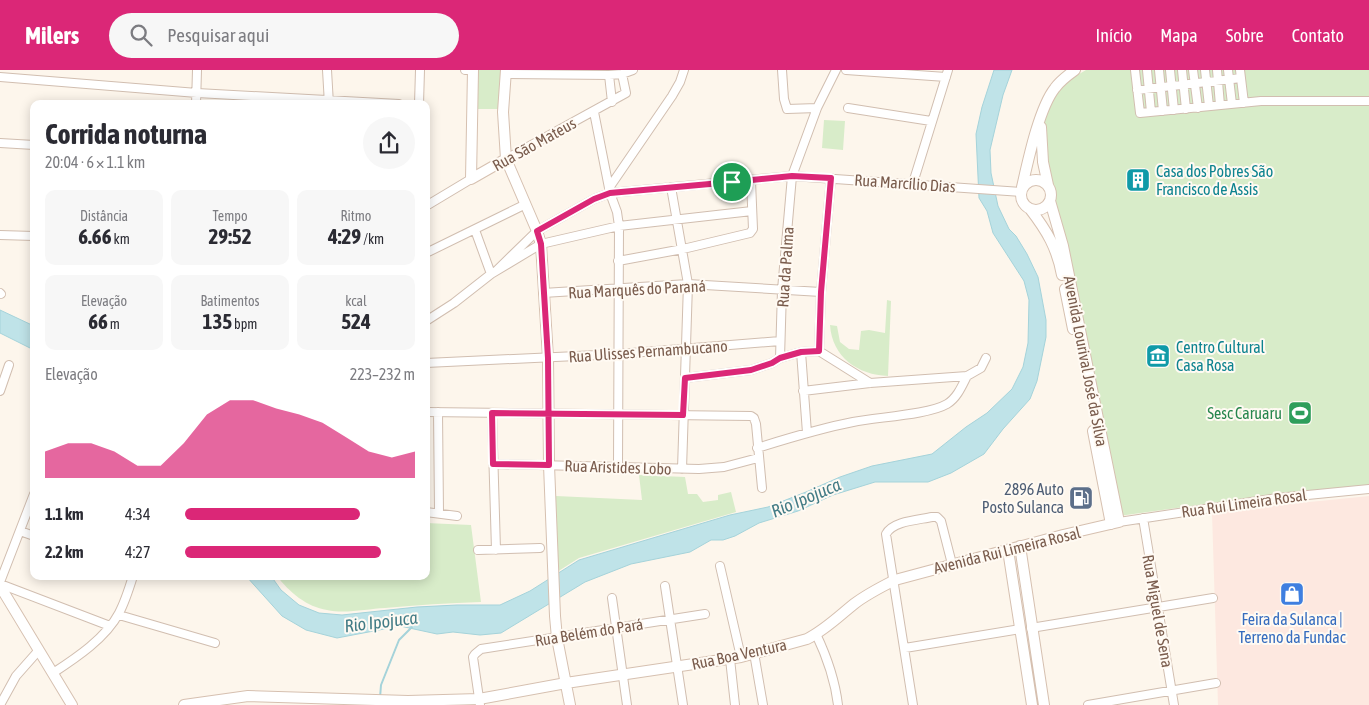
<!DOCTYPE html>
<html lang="pt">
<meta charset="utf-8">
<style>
body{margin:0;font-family:"Asap Condensed",sans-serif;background:#f7f7f7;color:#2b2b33;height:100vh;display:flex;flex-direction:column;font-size:19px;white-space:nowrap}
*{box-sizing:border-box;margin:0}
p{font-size:16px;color:#7c7c81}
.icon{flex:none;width:28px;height:28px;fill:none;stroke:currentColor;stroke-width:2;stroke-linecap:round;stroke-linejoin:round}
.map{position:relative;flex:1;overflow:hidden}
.panel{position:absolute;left:30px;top:30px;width:400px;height:480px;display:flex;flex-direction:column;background:#fff;border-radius:10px;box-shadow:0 2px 12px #0003}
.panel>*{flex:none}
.pin{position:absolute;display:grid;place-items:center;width:42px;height:42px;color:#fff;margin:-21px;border:2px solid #fff;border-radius:50%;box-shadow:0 1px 5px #0007}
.round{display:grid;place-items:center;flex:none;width:52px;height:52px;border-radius:26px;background:#f7f7f7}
.summary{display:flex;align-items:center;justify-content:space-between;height:85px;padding:0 15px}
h1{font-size:28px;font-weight:700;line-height:38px}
.figures{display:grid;grid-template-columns:repeat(3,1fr);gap:8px;height:85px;padding:5px 15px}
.figures div{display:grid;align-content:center;border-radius:10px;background:#f7f7f7;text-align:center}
.figures b{font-size:21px;font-weight:700}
.figures small{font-size:14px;font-weight:400}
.figures p{font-size:14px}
.chart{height:140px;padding:10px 15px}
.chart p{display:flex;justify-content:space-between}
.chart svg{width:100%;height:90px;margin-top:5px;fill:#db2777;opacity:.7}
ul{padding:0 15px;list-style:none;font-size:16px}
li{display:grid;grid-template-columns:80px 60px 1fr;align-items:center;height:38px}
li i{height:12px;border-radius:6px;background:#db2777}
header{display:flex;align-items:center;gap:30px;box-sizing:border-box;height:70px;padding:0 25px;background:#db2777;color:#fff}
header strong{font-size:24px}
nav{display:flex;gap:28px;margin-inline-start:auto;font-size:18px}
.search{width:350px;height:45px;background:#f7f7f7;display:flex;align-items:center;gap:12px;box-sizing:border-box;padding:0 18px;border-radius:28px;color:#7c7c81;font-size:19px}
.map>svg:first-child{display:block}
.commercial{fill:#fde8e0}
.green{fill:#d8ecc9}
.water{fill:#bfe3e8;stroke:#a5d3da}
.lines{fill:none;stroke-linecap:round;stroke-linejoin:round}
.stream{stroke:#a5d3da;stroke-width:2}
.street-casing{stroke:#d1beb0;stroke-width:10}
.secondary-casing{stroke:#d6c0b0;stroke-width:12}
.street{stroke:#fff;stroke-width:8}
.secondary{stroke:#fff;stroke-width:10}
.route-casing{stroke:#fff;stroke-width:10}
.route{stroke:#db2777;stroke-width:6}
.labels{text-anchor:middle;stroke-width:4;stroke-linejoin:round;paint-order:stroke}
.street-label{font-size:16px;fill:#7a5c4d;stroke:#fffaf3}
.culture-label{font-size:16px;fill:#0d838f;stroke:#fffaf3;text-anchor:start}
.leisure-label{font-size:16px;fill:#27864d;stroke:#fffaf3;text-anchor:end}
.service-label{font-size:16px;fill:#4e5e75;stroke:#fffaf3;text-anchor:end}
.shop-label{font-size:16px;fill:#366cbe;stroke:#fffaf3}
.water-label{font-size:18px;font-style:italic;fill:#437c86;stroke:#fffaf3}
</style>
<header>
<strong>Milers</strong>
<div class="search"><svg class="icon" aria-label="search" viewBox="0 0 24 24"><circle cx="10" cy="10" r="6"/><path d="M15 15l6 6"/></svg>Pesquisar aqui</div>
<nav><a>Início</a><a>Mapa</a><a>Sobre</a><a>Contato</a></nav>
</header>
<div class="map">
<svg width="1369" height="635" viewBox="0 0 1369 635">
<rect width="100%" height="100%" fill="#fdf6ec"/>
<path class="commercial" d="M1369 426V635H1218L1212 442Z"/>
<path class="green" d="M475 0H504L503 39H474Z
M1086 0H1369V415L1234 430 1119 446 1049 103 1044 64 1045 47 1057 20 1069 10Z
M824 50 845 51 843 80 822 78Z
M887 230 891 231 888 306C858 305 832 287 830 255L837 256 840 272 849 279 859 280 861 261 869 260 885 263Z
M639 405 685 407 688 424H697L703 432 718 430V425L731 422 736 442 579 488 557 502 556 426 642 430Z
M426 453 471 455 481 532C449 533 417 535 385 538 367 539 345 544 327 540 307 537 289 522 277 506H426Z"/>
<path class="water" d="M994 0H1012L1003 25 990 80 991 103 998 136 1009 159 1016 166 1027 184 1038 207 1046 250V267L1037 311 1030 329 1003 359 984 384 951 403 928 412H875L833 425 798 441 759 453 735 466 723 470H711L690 482 631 494 585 512 501 563 480 565 453 562 437 564 400 556 337 568 306 560 282 546 246 506H271L281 520 299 535 319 543 342 545 417 537 457 535H500L530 521 579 490 730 445 768 437 806 422 840 407 872 396 932 384 966 357 987 343 1012 319 1023 297 1028 273 1029 230 1024 211 993 163 987 141 979 128 976 64 982 37Z
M0 240 34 256V280L0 263Z"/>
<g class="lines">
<path class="stream" d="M380 628 381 615 399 570 412 557"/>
<defs>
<path id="street" d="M327 0 329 34
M465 0H473
M782 0 784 29 787 39 817 38
M846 0 946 7
M1135 0 1140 43 1261 31H1369
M1147 0 1151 42
M1159 0 1163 41
M1170 0 1174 40
M1182 0 1186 39
M1193 0 1198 38
M1205 0 1209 36
M1217 0 1220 35
M1228 0 1232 34
M1240 0 1244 33
M506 4 609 5 622 4 633 0
M609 5 612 32
M0 7 197 23 399 34
M1137 20 1241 8
M196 34 197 0
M419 34 420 0
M848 38 931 51
M594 42 610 123 617 142 619 156 618 397
M0 73 34 75
M506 89 626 23 622 4
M913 113 948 0
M671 117 688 214 682 399
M609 118 672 26 680 12 684 0
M426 136 471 109
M475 160 491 204
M0 165 34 166
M426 183 526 134
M618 191 683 179 750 163 753 159 751 111
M497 200 537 161 594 129 610 123 792 106 1020 122
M0 223 1 224
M543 223 688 214 821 222
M426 251 454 233 491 204 541 174 619 156 752 141
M819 281 821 222 831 108
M819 281 870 313
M801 282 807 363
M780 288 782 220 792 106 817 38 836 0
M426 293 619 284 780 271
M685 308 751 300 772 293 780 288 801 282 819 281
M0 321 9 295
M803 321 870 313 967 306 981 298 986 288
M426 342 751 346 754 348 756 354 762 418
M438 342 439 443
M492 343 496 480
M757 378C789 368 821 358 853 352 877 347 928 345 947 334 957 328 962 316 967 306
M493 394 699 399 724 397 758 388
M426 442 457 446
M1143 448 1174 635
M1119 452 1277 428 1369 419
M20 461 34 466
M478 480 540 478
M720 496 741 587
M0 512 34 424
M0 514 110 556
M665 516 683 635
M612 528 627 635
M119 545 215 573
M1031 558 1213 528
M816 564C827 587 835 610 838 635
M905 578 1020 559
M754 583 763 635
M730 589 735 635
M53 603C76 588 106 568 119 543 125 532 129 519 133 506
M0 635 16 606 39 580
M480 635 473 587 475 584 481 579 705 544
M913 635 886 464C893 451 918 450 932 447H937L941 451 952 494
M1088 635 1216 613"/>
<path id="secondary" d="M506 0 503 42 506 89 537 161 541 174 548 288 549 395 555 546 557 568 570 635
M1041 57 1043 92 1048 115
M471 109 473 0
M471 109 506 89
M1021 125a15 15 0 1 1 30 0a15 15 0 1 1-30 0Z
M1022 117C1028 91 1039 38 1055 18 1060 11 1068 5 1075 0
M1030 139C1047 161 1057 178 1062 205
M1065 219 1073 259
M1093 361 1111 454
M1020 476 1044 635
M1008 480 1032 635
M0 516 72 635
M184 635 248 626 408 631 479 629 566 613 741 587 807 569C825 560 839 546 854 534 867 524 881 517 895 510L1063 465 1119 452 1063 176 1050 131"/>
</defs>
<use href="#street" class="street-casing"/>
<use href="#secondary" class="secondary-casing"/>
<use href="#street" class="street"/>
<use href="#secondary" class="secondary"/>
</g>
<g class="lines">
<defs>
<path id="route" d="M732 112 610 123 594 129 537 161 541 174 548 288 549 395 493 394 492 343 683 345 685 308 751 300 772 293 780 288 801 282 819 281 821 222 831 108 792 106 732 112"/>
</defs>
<use href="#route" class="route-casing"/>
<use href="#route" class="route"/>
</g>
<defs>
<symbol id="building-square" viewBox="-11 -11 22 22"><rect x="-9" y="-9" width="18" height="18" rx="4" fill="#0f9aa8" stroke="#fffaf3"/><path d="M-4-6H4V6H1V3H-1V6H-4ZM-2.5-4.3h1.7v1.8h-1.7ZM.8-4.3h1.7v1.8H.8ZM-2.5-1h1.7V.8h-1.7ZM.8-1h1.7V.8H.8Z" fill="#fff"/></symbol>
<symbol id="museum-square" viewBox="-11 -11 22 22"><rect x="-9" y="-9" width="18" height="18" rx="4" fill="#0f9aa8" stroke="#fffaf3"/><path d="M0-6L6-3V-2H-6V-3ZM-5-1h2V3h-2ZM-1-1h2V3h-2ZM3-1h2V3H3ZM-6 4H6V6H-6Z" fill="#fff"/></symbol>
<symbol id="stadium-square" viewBox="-11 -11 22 22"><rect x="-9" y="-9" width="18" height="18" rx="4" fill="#2e9e5b" stroke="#fffaf3"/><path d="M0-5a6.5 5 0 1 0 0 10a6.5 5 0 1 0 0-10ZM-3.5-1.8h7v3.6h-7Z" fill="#fff"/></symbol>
<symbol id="fuel-square" viewBox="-11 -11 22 22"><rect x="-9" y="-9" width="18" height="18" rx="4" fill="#5c6f8a" stroke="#fffaf3"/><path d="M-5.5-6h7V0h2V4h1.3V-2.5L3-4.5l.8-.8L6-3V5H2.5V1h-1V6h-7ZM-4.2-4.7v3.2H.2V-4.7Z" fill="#fff"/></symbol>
<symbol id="shop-square" viewBox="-11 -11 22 22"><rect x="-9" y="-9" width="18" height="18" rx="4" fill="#3f7fe0" stroke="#fffaf3"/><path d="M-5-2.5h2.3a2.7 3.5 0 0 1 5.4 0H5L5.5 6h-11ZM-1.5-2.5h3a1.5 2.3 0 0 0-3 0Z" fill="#fff"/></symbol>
</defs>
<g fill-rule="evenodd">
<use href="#building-square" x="1124" y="96" width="28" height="28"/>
<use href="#museum-square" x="1144" y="272" width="28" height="28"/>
<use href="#stadium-square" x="1286" y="329" width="28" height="28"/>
<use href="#fuel-square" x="1067" y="414" width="28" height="28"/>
<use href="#shop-square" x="1278" y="510" width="28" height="28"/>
</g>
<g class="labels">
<g class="street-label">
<text transform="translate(534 74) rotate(-29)" y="6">Rua São Mateus</text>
<text transform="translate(905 113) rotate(4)" y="6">Rua Marcílio Dias</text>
<text transform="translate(785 197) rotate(-86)" y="6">Rua da Palma</text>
<text transform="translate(637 219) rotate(-3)" y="6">Rua Marquês do Paraná</text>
<text transform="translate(648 281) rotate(-4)" y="6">Rua Ulisses Pernambucano</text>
<text transform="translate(1086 291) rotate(79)" y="6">Avenida Lourival José da Silva</text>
<text transform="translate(618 397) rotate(2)" y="6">Rua Aristides Lobo</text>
<text transform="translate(1244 433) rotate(-8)" y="6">Rua Rui Limeira Rosal</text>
<text transform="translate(1007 480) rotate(-14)" y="6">Avenida Rui Limeira Rosal</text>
<text transform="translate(1158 541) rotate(80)" y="6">Rua Miguel de Sena</text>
<text transform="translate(589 562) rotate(-9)" y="6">Rua Belém do Pará</text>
<text transform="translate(739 584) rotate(-12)" y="6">Rua Boa Ventura</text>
</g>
<g class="culture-label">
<text x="1156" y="107">Casa dos Pobres São<tspan x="1156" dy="18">Francisco de Assis</tspan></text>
<text x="1176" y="283">Centro Cultural<tspan x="1176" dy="18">Casa Rosa</tspan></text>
</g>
<g class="leisure-label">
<text x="1282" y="349">Sesc Caruaru</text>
</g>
<g class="service-label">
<text x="1064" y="425">2896 Auto<tspan x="1064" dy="18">Posto Sulanca</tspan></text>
</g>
<g class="shop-label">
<text x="1292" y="555">Feira da Sulanca |<tspan x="1292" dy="18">Terreno da Fundac</tspan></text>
</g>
<g class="water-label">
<text transform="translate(806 428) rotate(-23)" y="6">Rio Ipojuca</text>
<text transform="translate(381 552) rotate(-7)" y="6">Rio Ipojuca</text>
</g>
</g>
</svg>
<div class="pin" style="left:732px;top:112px;background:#1e9e55"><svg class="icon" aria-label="arrive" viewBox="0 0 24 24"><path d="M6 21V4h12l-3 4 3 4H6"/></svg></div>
<section class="panel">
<div class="summary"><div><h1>Corrida noturna</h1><p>20:04 · 6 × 1.1 km</p></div><a class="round"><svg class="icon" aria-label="share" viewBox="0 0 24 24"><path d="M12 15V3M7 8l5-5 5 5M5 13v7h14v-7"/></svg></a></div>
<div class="figures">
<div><p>Distância</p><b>6.66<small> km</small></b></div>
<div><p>Tempo</p><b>29:52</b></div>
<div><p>Ritmo</p><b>4:29<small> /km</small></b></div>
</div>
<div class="figures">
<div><p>Elevação</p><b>66<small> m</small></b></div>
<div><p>Batimentos</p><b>135<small> bpm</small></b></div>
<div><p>kcal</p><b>524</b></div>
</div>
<div class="chart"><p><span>Elevação</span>223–232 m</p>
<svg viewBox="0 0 160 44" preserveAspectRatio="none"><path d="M0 44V31L10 27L20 27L30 31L40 38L50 38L60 27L70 13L80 6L90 6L100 10L110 13L120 17L130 24L140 31L150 34L160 31V44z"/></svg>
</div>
<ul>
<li><b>1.1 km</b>4:34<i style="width:76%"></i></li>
<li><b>2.2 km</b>4:27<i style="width:85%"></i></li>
</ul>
</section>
</div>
